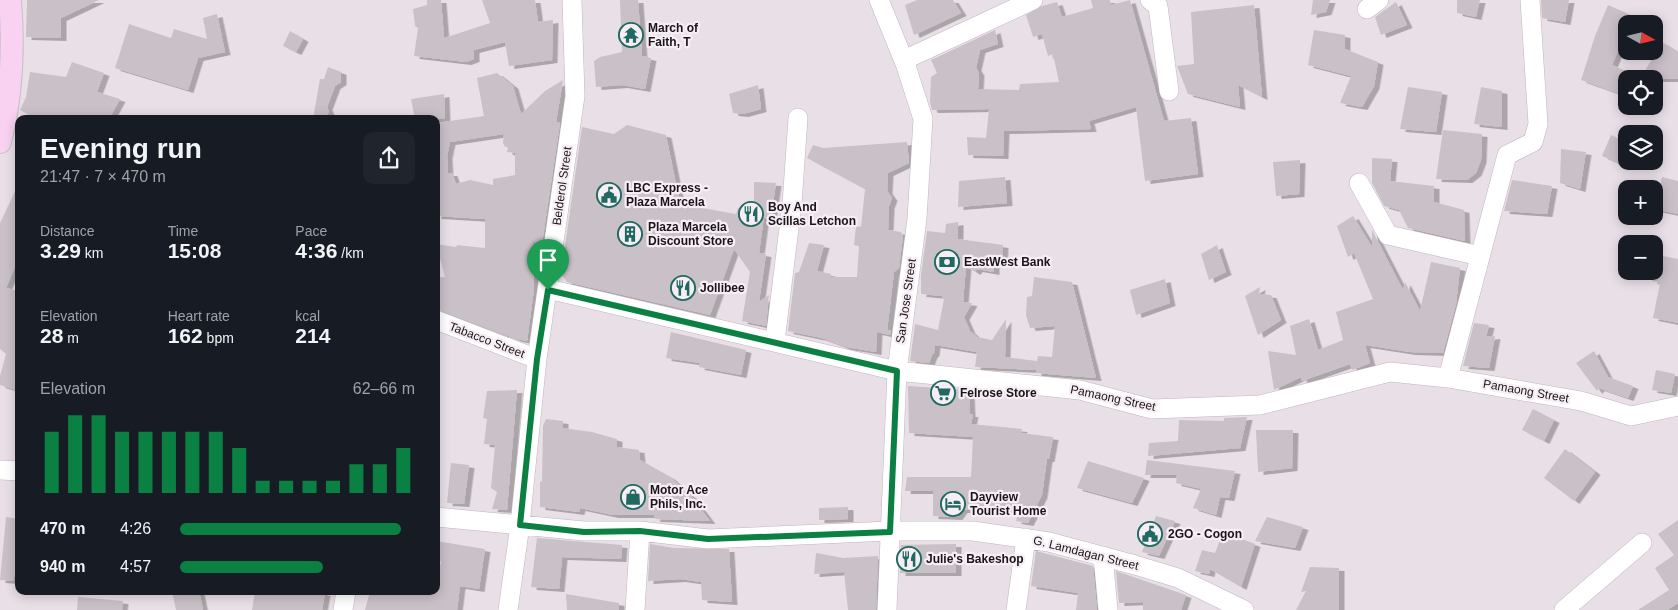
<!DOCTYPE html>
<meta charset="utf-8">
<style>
body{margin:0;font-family:Arial,sans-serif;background:#20242c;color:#f1f3f6;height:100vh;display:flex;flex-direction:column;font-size:19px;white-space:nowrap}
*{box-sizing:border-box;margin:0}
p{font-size:16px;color:#9ea1a6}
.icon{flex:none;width:28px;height:28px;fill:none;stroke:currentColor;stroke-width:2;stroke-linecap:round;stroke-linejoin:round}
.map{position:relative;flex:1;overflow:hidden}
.drawer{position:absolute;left:15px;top:115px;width:425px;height:480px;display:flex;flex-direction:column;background:#171b24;border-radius:10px;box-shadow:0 2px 12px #0003}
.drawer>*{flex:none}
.needle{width:32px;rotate:98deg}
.controls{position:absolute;left:1618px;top:15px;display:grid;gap:10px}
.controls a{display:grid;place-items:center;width:45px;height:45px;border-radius:10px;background:#171b24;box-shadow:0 2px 12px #0003;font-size:25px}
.pin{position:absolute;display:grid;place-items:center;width:42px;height:42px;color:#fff;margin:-51px -21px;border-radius:50% 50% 50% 0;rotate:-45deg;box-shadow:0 0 5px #0007}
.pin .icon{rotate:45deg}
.round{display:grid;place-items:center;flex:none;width:52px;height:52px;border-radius:10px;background:#20242c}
.head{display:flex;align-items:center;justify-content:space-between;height:85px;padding:0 25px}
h1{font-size:28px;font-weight:600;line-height:38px}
.figures{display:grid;grid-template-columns:repeat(3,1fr);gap:8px;height:85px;padding:5px 25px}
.figures div{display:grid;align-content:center}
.figures b{font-size:21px;font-weight:600}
.figures small{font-size:14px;font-weight:400}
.figures p{font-size:14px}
.chart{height:140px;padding:10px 25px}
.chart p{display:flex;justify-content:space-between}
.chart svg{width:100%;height:90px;margin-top:5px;stroke:#0b8043;stroke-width:6}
ul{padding:0 25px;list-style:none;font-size:16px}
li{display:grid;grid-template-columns:80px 60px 1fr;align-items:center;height:38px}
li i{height:12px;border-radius:6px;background:#0b8043}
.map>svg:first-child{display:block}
.building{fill:#cac0c8;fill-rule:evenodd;filter:url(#shadow)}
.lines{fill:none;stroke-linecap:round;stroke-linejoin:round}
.minor-casing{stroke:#bfb5bd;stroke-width:20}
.major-casing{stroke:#c3c2c3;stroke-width:24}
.minor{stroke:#fff;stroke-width:19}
.major{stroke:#f9d1f1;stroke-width:22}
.route-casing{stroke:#fff;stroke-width:10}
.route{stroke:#0b8043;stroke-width:6}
.labels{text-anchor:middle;stroke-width:4.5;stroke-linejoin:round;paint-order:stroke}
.poi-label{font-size:12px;font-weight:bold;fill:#191518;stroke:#f7edf4;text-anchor:start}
.street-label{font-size:12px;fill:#191518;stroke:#f7edf4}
</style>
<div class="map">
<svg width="1678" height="610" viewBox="0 0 1678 610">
<defs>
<filter id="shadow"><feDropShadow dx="5.5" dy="3" stdDeviation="0" flood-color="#0004"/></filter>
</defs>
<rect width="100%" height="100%" fill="#e9e0e7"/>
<path class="building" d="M27 0H99L61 18V38L26 37Z
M427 0H441L444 38 490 23 482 0H535L538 22 553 20 552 60 509 66 505 42 474 50V59L466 62 414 56 418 28 415 26 413 9 427 5Z
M620 0H638L642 56 651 58 645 89 622 85 596 87 594 61 600 57 622 52Z
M917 0H953L961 13 914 35 905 5Z
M1091 0H1110L1111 5 1130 0 1164 121 1191 118 1198 174 1145 181 1136 107 1089 121 1091 129 1004 131 1003 156 968 155 967 137 986 138 989 109 932 110 930 102 931 77 937 73 931 60 995 30 998 44 980 50 976 68 979 73 978 89 1019 90 1020 84 1059 82 1053 54 1048 56 1042 34 1033 37 1026 15 1042 6 1057 2 1062 17 1093 8Z
M1313 0H1330L1326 12 1311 15Z
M1457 0H1480L1476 17 1457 13Z
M1541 0H1569L1565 22 1542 18Z
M1396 2 1407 25 1381 35 1375 17Z
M1254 5 1262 97 1238 85 1240 107 1188 94 1177 66 1194 64 1191 12Z
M1608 5 1633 16 1630 24H1626V32L1612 65 1626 71V96L1581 80 1595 36Z
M217 14 225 52 198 58 188 90 115 68 129 24 171 38 174 29 207 39 203 18Z
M1314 30 1345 35V49L1378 62 1374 86 1362 107 1340 103 1351 76 1308 65Z
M290 31 303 39 296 52 283 46Z
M1662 42 1678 52V79H1640Z
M72 62 104 73 97 92 120 99 109 119H36L20 110 26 97 30 72 66 77Z
M328 67 341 72V82L335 86 327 107 329 112 323 119H313L320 79H324Z
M497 73 513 86 521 114 545 91 563 80 556 122 560 123 541 250 533 240 534 289 527 341 517 339 436 309V277H445L436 244 456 247 457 245 485 248V219L436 216V123L484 116 477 78ZM504 134 503 143 505 147H508L507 152 515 153V175L493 179V185L470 180 456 184 452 173H448L447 156 450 142Z
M758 85 761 109 743 114 733 113 729 94Z
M1408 87 1442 92 1436 132 1400 129Z
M1481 87 1502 91V127L1474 124Z
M444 94 445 119H415L411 99Z
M627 125 666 135 680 204 736 214 738 208 764 216 759 253 766 254 759 302 769 295 766 326 742 321 750 272 734 249 710 315 567 282 561 274 582 127 614 134Z
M1443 130 1482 134 1481 160 1476 173 1467 180 1436 179Z
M1611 135 1626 142V166L1602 156Z
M907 142 909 163 888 173 887 191 892 198 889 206 888 230 901 232 903 236 899 268 894 272 887 331 891 330 890 335 877 332 876 352 846 347 822 338 788 331 795 273 799 272 809 243 824 245 817 271 831 274 830 277H857L859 246 854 245 856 226 861 227 865 189 807 158 813 145 823 148Z
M1561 149 1586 152 1580 189 1560 183Z
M1372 158 1392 159 1390 181 1434 186V202L1464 210 1465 241 1408 228 1399 210 1384 206 1372 183Z
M1300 160 1299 194 1276 196 1273 162Z
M1005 177 1007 203 958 207 959 181Z
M1662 177 1678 181V214L1655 209Z
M1512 180 1552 186 1547 214 1504 211Z
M754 182 776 183 771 217 754 212Z
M19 183V257L6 288 19 291V391L0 385V376L6 354 0 349V223Z
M1353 216 1372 247V230L1403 290 1405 282 1420 311 1431 262 1460 268 1456 304 1443 353 1410 352 1365 345 1370 363 1352 370 1350 364 1302 381 1301 377 1274 390 1268 351 1296 355 1290 326 1309 319 1318 350 1343 340 1336 312 1373 299 1354 253 1348 257 1337 226Z
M958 222V239L1003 245 1002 264 994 262V272L977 269 975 272 966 266 963 302 972 303 964 317 970 331 977 337 992 340 1006 319 1005 357 1037 361 1038 356 1052 357 1055 326 1030 328 1026 315 1027 297 1032 296 1034 277 1072 282 1096 378 1036 373V370L975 367 977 352 935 345 934 353 932 355 929 363 910 361 915 324 938 330 944 299H942V296L921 294V275L927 231 945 233 946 224Z
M1217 245 1226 272 1209 280 1201 254Z
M1657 255 1678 259V323L1653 318 1660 283 1652 281Z
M1165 279 1170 303 1136 315 1130 290Z
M1260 287 1259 294 1271 295 1281 320 1258 335 1245 296Z
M1474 323 1489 325 1486 337 1495 336 1489 368 1463 366Z
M671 332 746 350 741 375 699 367 700 363 666 358Z
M1594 351 1608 377 1633 386 1628 398 1599 388 1597 391 1576 363Z
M1656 370 1675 374 1671 393 1652 390Z
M908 386 969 390 970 414H973L971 424 1022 429 1021 433 1053 437 1049 459H1047L1042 495 1028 523 1016 521 1019 510H962L957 517 933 516V491H905L907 477H971L973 437 909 433Z
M517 390 507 510 492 509 497 492 491 488 495 445 484 444 487 419 483 418 487 391Z
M1533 409 1554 420 1544 441 1522 430Z
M1247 417 1240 448 1148 456 1149 443 1178 441 1179 420 1224 421V418Z
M546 419 563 421V428L592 432 617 439V447L639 450 640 460 670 477 691 496 710 521 655 519 654 515H613L580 508 579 512 540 507V481L542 482 543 426Z
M1256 430H1293L1292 468 1258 472Z
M1565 449 1595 472 1574 501 1544 478Z
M1147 460 1235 471 1229 498 1220 497 1216 515 1193 508 1201 489 1176 483 1177 475H1145Z
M1088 461 1144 478 1132 503 1077 488Z
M451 463 469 465 464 504 447 503Z
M848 507V519L819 520V508Z
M1156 516 1175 521 1159 556 1142 552Z
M6 517 19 519V577L14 576 13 581 0 580Z
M1267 517 1303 527 1295 548 1255 541Z
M1678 520V603L1667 610H1638L1669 590 1655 568 1674 555 1658 534Z
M1223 532 1255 544 1241 587 1210 569 1209 574 1195 571 1202 550 1215 553Z
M537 538 622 545 621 559 562 557 559 589 531 587Z
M436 541 485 549 479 589 460 586 457 610H365L370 591H436L441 561H436Z
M650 544 674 548 729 549 732 602 702 600 701 582 680 579 648 581Z
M956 544V573H900L901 545Z
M1036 551 1093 566 1097 610H1076L1078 593 1031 586Z
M816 553 843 558 878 556 876 610H848L844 572 814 574Z
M1310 567 1339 568V610H1296L1306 591 1301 592Z
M1116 571 1186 595 1181 610H1143V602L1119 603Z
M172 591H199L203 610H176Z
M255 591H316L325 593 322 610H252Z
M566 594 619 603V610H567Z
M78 597 123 601 122 610H77Z"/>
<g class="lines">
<defs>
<path id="minor" d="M879 0 906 66 923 119 917 219 897 371 887 610
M1150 0 1158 6 1169 91
M1367 9 1379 0
M904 60 1033 0
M1359 183 1388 235 1480 256
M548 289 897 371 1080 390 1152 409 1260 405 1390 372 1448 378 1581 401 1631 416 1678 406
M436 320 537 359
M775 341 792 204 798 118
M1448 378 1507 155 1533 142 1538 124 1530 0
M0 470 19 471
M436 517 584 531H640L708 539 890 531H973L1049 542 1135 565 1178 578 1244 610
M1103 556 1108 610
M343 610 346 591
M508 610 520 525 537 359 575 96 572 0
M635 610 640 531
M1016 610 1026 538
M1564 610 1642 543"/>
<path id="major" d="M0 142C12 95 14 49 10 0"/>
</defs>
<use href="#minor" class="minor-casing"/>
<use href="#major" class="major-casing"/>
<use href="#minor" class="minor"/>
<use href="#major" class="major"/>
</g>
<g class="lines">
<defs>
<path id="route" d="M548 290 897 371 890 532 708 539 640 531 584 532 520 525 537 359Z"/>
</defs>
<use href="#route" class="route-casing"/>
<use href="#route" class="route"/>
</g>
<defs>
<symbol id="temple-ring" viewBox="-11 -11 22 22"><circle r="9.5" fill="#f7edf4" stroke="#206960" stroke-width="1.5"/><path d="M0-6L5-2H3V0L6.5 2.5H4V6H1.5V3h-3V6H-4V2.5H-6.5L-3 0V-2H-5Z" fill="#206960"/></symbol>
<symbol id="civic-ring" viewBox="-11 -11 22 22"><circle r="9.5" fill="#f7edf4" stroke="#206960" stroke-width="1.5"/><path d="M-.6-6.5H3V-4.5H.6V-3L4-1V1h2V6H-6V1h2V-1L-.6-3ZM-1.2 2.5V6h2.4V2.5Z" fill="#206960"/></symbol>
<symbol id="restaurant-ring" viewBox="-11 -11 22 22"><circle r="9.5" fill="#f7edf4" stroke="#206960" stroke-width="1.5"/><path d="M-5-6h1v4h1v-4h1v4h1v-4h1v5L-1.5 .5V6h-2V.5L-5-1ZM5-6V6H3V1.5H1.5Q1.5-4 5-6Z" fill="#206960"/></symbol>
<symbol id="building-ring" viewBox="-11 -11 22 22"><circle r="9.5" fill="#f7edf4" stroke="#206960" stroke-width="1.5"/><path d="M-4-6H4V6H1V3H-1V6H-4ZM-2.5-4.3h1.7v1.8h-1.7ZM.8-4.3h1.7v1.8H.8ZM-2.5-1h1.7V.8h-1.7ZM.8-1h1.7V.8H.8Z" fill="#206960"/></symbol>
<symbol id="bank-ring" viewBox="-11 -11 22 22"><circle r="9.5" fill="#f7edf4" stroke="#206960" stroke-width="1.5"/><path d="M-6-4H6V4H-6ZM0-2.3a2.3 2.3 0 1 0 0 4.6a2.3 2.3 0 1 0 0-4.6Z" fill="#206960"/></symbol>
<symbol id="supermarket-ring" viewBox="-11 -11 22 22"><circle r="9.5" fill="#f7edf4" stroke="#206960" stroke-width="1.5"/><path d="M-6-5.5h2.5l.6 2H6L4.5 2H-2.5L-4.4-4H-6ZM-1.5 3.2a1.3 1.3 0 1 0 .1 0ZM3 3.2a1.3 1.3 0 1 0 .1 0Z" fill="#206960"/></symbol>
<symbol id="shop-ring" viewBox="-11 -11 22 22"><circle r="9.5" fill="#f7edf4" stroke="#206960" stroke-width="1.5"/><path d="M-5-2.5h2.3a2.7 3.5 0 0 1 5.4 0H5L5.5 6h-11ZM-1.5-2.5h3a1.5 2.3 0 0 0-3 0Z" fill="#206960"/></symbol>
<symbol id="hotel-ring" viewBox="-11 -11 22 22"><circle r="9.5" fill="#f7edf4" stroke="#206960" stroke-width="1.5"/><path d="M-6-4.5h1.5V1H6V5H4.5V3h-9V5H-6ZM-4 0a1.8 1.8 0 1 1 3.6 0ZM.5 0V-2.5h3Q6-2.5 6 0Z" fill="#206960"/></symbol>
</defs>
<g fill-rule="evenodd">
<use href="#temple-ring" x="617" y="21" width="28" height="28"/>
<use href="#civic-ring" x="595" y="181" width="28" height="28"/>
<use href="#restaurant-ring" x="737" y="200" width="28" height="28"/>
<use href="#building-ring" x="616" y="220" width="28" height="28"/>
<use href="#bank-ring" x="933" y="248" width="28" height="28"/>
<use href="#restaurant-ring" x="669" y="274" width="28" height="28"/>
<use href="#supermarket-ring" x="929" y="379" width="28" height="28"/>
<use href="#shop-ring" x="619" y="483" width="28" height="28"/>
<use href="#hotel-ring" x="939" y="490" width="28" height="28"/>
<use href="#civic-ring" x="1136" y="520" width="28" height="28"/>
<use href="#restaurant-ring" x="895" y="545" width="28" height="28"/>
</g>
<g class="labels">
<g class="poi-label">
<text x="648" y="32">March of<tspan x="648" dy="14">Faith, T</tspan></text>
<text x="626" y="192">LBC Express -<tspan x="626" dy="14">Plaza Marcela</tspan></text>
<text x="768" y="211">Boy And<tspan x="768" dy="14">Scillas Letchon</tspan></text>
<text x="648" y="231">Plaza Marcela<tspan x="648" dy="14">Discount Store</tspan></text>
<text x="964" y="266">EastWest Bank</text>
<text x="700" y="292">Jollibee</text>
<text x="960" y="397">Felrose Store</text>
<text x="650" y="494">Motor Ace<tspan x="650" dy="14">Phils, Inc.</tspan></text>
<text x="970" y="501">Dayview<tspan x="970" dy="14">Tourist Home</tspan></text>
<text x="1168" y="538">2GO - Cogon</text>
<text x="926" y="563">Julie's Bakeshop</text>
</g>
<g class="street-label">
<text transform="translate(562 186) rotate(-82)" y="4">Belderol Street</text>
<text transform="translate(906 301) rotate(-82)" y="4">San Jose Street</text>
<text transform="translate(487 340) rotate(21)" y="4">Tabacco Street</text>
<text transform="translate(1526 391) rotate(10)" y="4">Pamaong Street</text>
<text transform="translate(1113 398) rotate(12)" y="4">Pamaong Street</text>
<text transform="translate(1086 553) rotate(14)" y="4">G. Lamdagan Street</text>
</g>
</g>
</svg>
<div class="controls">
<a><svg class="needle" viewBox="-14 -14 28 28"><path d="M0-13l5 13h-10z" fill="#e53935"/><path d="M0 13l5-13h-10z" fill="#9ea1a6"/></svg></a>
<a><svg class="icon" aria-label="locate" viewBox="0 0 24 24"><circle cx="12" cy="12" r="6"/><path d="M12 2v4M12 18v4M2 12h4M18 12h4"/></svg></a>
<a><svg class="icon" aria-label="layers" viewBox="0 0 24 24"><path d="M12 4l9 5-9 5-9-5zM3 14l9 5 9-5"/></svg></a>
<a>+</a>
<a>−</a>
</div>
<div class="pin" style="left:548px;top:290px;background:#1e9e55"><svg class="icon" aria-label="arrive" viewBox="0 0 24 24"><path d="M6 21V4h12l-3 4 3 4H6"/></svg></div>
<section class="drawer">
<div class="head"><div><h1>Evening run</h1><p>21:47 · 7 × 470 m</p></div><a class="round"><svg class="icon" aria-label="share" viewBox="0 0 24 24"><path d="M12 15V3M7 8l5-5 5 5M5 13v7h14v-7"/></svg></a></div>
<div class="figures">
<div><p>Distance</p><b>3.29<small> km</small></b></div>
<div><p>Time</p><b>15:08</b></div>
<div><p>Pace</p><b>4:36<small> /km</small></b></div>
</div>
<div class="figures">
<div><p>Elevation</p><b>28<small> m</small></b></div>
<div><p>Heart rate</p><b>162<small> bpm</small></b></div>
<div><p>kcal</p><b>214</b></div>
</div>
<div class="chart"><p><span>Elevation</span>62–66 m</p>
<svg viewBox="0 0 160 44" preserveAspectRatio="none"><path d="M5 44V14M15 44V6M25 44V6M35 44V14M45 44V14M55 44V14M65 44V14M75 44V14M85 44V22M95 44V38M105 44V38M115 44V38M125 44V38M135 44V30M145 44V30M155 44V22"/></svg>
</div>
<ul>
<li><b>470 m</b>4:26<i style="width:94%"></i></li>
<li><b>940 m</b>4:57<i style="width:61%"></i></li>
</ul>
</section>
</div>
